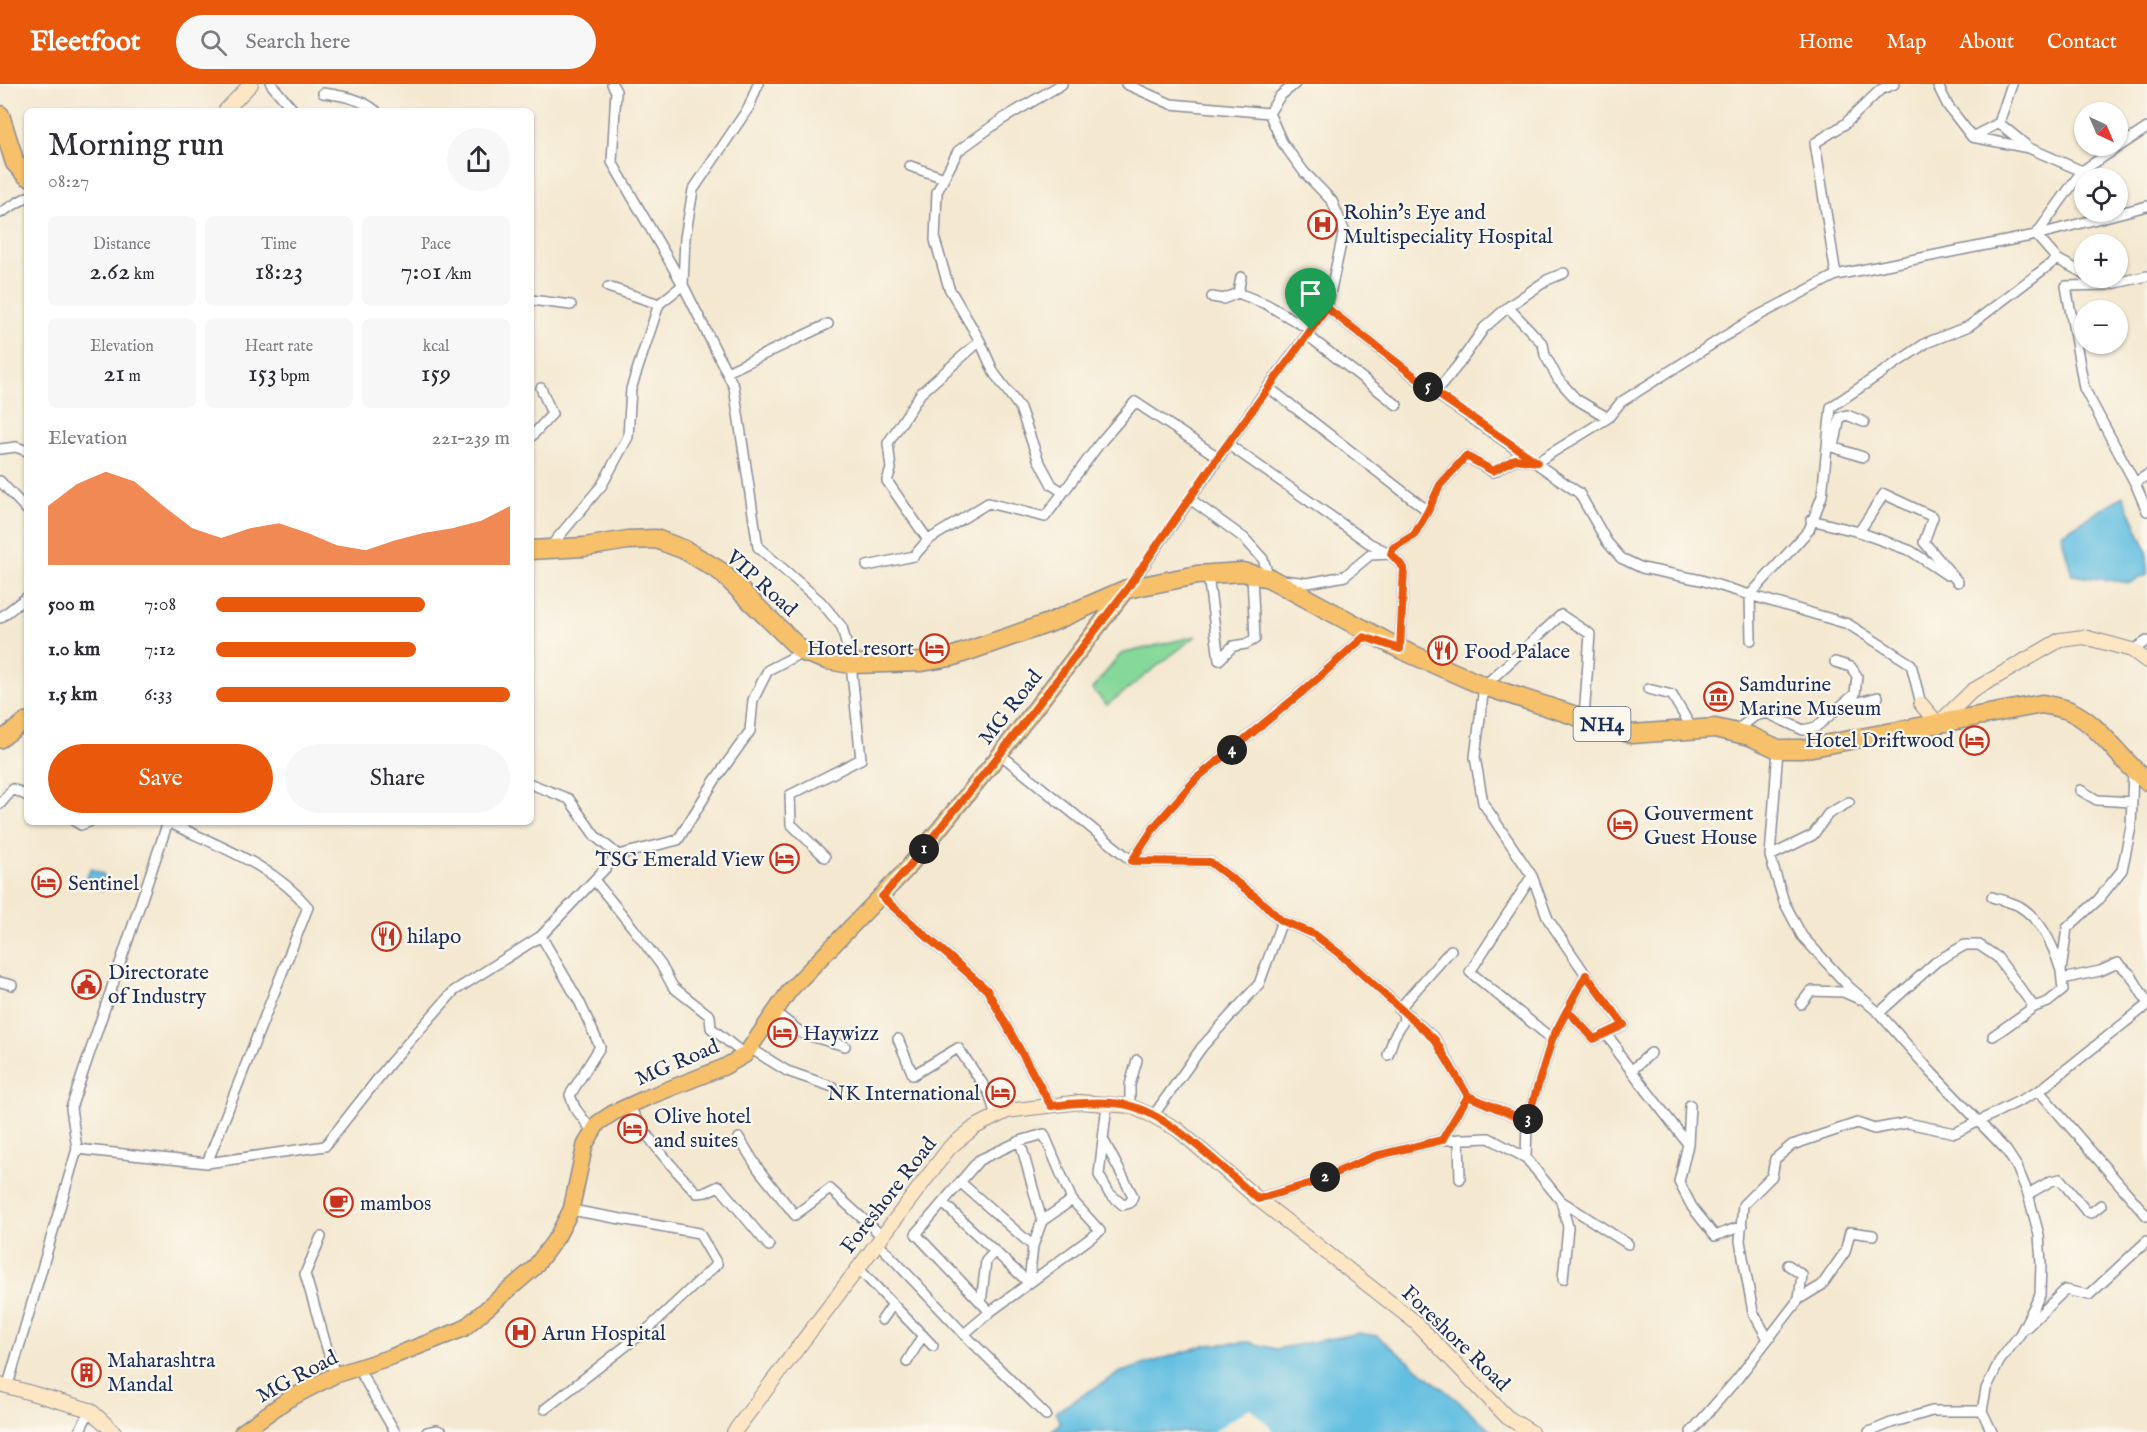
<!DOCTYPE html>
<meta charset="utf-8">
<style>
body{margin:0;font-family:"IM FELL English",serif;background:#f7f7f7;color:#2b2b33;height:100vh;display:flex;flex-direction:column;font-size:22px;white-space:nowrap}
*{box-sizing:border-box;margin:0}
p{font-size:20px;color:#7c7c81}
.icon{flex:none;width:33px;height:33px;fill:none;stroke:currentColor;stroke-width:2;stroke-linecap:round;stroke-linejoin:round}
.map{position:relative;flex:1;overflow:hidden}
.sheet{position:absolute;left:24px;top:24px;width:510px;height:717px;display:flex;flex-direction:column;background:#fff;border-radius:9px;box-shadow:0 2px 4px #0004}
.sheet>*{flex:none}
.needle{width:39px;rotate:136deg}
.buttons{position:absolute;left:2074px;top:18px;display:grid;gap:12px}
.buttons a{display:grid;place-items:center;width:54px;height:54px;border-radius:50%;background:#fff;box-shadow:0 2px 4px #0004;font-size:30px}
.pin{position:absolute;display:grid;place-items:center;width:51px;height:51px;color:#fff;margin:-62px -26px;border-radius:50% 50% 50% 0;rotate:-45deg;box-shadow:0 0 6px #0007}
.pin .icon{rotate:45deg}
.km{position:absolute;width:30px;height:30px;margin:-15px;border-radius:50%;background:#222;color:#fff;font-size:16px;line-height:30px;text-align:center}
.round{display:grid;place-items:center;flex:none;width:63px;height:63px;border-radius:32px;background:#f7f7f7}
.headline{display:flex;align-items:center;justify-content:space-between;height:102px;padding:0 24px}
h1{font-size:33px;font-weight:600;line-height:45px}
.stats{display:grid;grid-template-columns:repeat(3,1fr);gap:9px;height:102px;padding:6px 24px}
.stats div{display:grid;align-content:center;border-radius:9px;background:#f7f7f7;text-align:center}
.stats b{font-size:26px;font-weight:600}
.stats small{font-size:16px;font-weight:400}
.stats p{font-size:16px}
.chart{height:168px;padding:12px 24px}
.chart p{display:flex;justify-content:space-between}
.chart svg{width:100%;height:108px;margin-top:6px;fill:#ea580c;opacity:.7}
.primary-button{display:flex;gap:12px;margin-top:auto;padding:12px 24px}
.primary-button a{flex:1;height:69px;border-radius:36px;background:#ea580c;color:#fff;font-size:24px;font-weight:600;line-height:69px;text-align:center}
.primary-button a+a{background:#f7f7f7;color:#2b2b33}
ul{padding:0 24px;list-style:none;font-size:20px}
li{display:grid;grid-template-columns:96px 72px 1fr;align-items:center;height:45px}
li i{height:15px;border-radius:8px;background:#ea580c}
header{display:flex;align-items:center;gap:36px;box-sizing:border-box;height:84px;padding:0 30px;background:#ea580c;color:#fff}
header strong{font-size:28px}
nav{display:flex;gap:33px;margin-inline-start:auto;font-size:21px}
.search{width:420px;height:54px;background:#f7f7f7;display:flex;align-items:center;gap:15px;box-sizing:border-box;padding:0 21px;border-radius:33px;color:#7c7c81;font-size:22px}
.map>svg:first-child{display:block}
.green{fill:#85d899;stroke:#50847c;stroke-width:1.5}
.water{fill:#63bfe1;stroke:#3f77a0;stroke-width:1.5}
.pier{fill:#f4e8d0}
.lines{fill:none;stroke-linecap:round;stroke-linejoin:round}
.street-casing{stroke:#888c97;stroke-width:12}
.secondary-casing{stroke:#888c97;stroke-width:16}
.primary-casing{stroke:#888c97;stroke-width:18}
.highway-casing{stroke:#888c97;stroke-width:21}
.street{stroke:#fff;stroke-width:9}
.secondary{stroke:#fce6c4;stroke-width:14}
.primary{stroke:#f7c06b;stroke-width:15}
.highway{stroke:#f7c06b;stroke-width:18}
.route-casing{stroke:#fff;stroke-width:12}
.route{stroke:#ea580c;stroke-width:8}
.labels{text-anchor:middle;stroke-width:4.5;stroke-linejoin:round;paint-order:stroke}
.shield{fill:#fbf7ec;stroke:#5e6b89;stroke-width:1.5}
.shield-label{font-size:20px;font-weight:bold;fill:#1b2f5e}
.poi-label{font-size:21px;fill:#1b2f5e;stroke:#fbf7ec;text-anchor:start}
.street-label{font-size:21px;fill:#1b2f5e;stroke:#fbf7ec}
</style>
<header>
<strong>Fleetfoot</strong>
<div class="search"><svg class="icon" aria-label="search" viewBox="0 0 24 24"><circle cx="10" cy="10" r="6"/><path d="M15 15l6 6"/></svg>Search here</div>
<nav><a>Home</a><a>Map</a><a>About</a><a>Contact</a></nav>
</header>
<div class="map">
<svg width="2147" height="1348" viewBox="0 0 2147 1348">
<rect width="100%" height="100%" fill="#fbf7ec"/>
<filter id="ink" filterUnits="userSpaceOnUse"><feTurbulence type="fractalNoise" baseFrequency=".0167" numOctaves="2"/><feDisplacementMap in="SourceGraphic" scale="12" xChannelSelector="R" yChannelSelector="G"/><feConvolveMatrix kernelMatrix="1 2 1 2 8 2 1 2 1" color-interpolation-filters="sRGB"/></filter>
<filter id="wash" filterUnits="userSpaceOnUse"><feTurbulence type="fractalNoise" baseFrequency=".008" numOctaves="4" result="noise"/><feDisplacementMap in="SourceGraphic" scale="24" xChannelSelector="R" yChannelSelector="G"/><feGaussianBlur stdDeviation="1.35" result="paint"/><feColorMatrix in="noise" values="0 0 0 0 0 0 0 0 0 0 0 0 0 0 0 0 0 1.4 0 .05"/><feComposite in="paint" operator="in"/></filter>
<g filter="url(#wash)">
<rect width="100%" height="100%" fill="#f4e8d0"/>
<path class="green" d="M1196 552 1107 621 1092 605 1121 570Z"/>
<path class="water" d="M2123 412 2147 467V491L2130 499 2072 491 2061 450Z
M92 785 103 790 107 798 102 806 92 801 86 792Z
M1359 1249 1377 1252 1457 1316 1493 1348H1051L1060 1339 1055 1328 1121 1288 1206 1261 1248 1258 1276 1265Z"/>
<path class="pier" d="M1250 1324 1275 1348H1212Z"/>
</g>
<g filter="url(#ink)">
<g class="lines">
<defs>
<path id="street" d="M271 0 294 27
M758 0 749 23 693 106 685 154 683 201 734 303 758 463 821 518 842 543 851 580 861 675 790 711 791 740 825 773
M1126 0 1171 20 1269 29 1282 58 1304 88 1332 117 1344 146 1327 224 1268 303 1129 503
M1937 0 1948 22 1972 53 2029 64 2082 87
M2012 0 1999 39 2027 62
M323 9C343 12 360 14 376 27
M1269 29 1280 12 1295 0
M1972 53 1999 39
M910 82 944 94
M0 129 27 113
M2085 190 2057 175 2036 151 2147 122
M1836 191 2036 151 2082 87 2147 44
M2147 192 2107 201 2066 202 2084 304 2135 399 2147 427
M608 203 659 220
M1238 209 1266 220 1311 246
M1212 213 1223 215 1238 209 1241 193
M531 216 571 221
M1508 223 1543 260 1545 271 1558 295 1576 315 1608 334
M1327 224 1435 309 1579 409 1607 458 1621 474 1642 484 1701 496 1750 511 1809 446 1822 412 1831 323 1926 259 1969 242 2057 175
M1307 251 1397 321
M980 257 994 289 1020 324 1038 375 1052 401 1063 408
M727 288 828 240
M1268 303 1428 427
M1435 309 1459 280 1484 244 1508 223 1547 196 1564 189
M531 353 552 330 541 304
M1229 361 1369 459 1389 469
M1829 362 1863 373
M1834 363 1840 333 1847 331 1864 338
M0 365 16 363 27 367
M0 397 27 426
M2135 399 2147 391
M1190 415 1244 454 1263 475 1269 494
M1811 436 1859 448 1911 467 1947 491
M1859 448 1884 410 1933 433 1924 458 1958 498
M928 456 887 397 891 385 888 359 921 309 980 257 949 204 935 156 937 108 958 67 1001 36 1062 0
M550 463 602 401 628 353 631 305 659 220 683 201 612 78 616 7 612 0
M867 482 914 472 928 456 988 419 1045 433 1100 359 1135 318 1218 373
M1208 491 1219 576 1233 562 1246 560 1255 555 1252 491
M1282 496 1308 499 1345 492 1370 471 1391 470
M0 534 27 513
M1751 556 1750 511 1848 540 1911 580 1921 620
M1400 565 1404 484 1391 470 1393 464 1414 451 1428 427 1440 401 1466 372 1493 388 1515 375 1537 378 1608 334 1621 318 1752 235 1836 191 1815 59 1845 40 1880 6 1894 0
M2132 566 2147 557
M1648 605 1672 611 1693 646
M1844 622 1878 613
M1734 648 1755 632 1767 629 1803 646 1816 643 1855 610 1857 592 1851 583 1835 578
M1778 665 1770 772 1784 818 1802 852 1848 902 1879 929
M1000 670 1132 777 1155 742 1197 694 1301 609 1364 553 1373 556
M2080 706 2097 716 2132 718
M0 720 13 705 27 712
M76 738 81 741 89 738
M168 738C217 762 272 780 308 823L207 1079
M618 771 678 756 715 696 750 647 753 616 768 586 803 568
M1770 772 1813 751 1828 730 1849 718
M1132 777 1210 778 1257 814 1282 837 1313 850 1341 871 1435 955 1468 1012
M1532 792 1470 888 1552 955
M595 797 633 844 661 881 673 903 710 932 711 944 745 971
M882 813 987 906 1051 1022
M1992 813C2001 816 2011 818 2019 822 2041 835 2053 861 2060 884
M541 852 580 919 600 963 570 1011 575 1024 593 1048
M2062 895 2100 887 2118 879 2131 891 2147 918
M0 898 12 901
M1801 920 1811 907 1843 908 1859 915
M1399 925 1451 866
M1567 926 1594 955 1624 941 1586 891
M776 929 803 950 845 962
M1606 950 1618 965 1617 968 1688 1060 1679 1098 1692 1123 1715 1152 1742 1142
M1993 952 2034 923
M898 955 913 991 958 964 989 1009 996 1032
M750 964 787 987 833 1003
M1388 971 1394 953 1404 936 1403 928
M1632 986 1651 969
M2039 1007 2147 1132
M629 1022C647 1055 671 1082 697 1109L706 1108 719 1102 769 1162
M1130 1022V1001L1137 976
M1153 1032 1202 963 1259 900 1282 837
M1527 1037 1552 955 1586 891 1548 835 1532 792 1483 719 1475 673 1484 602 1561 531 1590 550 1584 634
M739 1054 759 1086 795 1131 830 1105 882 1152
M1103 1055 1133 1112 1130 1119 1123 1121 1109 1109 1099 1091 1107 1020
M1459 1055 1460 1095
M1442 1056 1468 1012 1527 1037 1526 1074
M1020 1057 1042 1137 1033 1162 1029 1199
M1688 1060 1690 1021
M77 1065 207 1079 325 1062 391 978 454 907 541 852 618 771 595 752 569 715 531 700
M960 1098 1033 1162
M2028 1110 2051 1097 2060 1095 2086 1127 2091 1129 2101 1121
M1258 1115 1312 1099 1375 1072 1442 1056 1489 1054 1526 1074 1561 1117 1628 1160
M1561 1117 1568 1143 1563 1195
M943 1119 1029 1199
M1042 1137 1072 1116
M321 1153 305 1190 335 1291
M877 1158 964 1250 1046 1331
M1788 1181 1802 1191 1799 1215
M858 1184 933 1262
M981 1219 986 1177 995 1167
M882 1236 893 1220
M2027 1243 2065 1206 2089 1211 2147 1157
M964 1250 990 1228 1100 1147 1072 1116 1044 1050 1020 1057 979 1076 916 1150 990 1228
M1768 1255 1753 1228 1740 1157 1743 1121 1772 1092 1775 1075 1792 1061 1857 1039 1874 1045 1907 1039 1955 1049 2039 1007 2147 921
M907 1278 923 1251
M358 1284 395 1348
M8 1301 77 1065 71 1024 168 738
M545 1325 649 1244 717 1180 699 1149 571 1126
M79 1348 90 1326
M427 1348 437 1346 442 1348
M1691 1348 1738 1294 1799 1215 1822 1201 1845 1168 1850 1148 1873 1151
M1869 1348 1891 1339 1932 1327H1982
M1992 1348 1982 1327 1986 1305 1999 1278 2020 1250 2040 1211 2041 1179 2039 1151 2028 1110 2017 1083 2006 1066 1932 989 1879 929 1937 877 1965 861H1979L1997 873 2034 923 2048 918 2063 906 2061 887 2067 844 2098 816 2122 786 2131 743 2133 686"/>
<path id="secondary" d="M225 27 251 0
M1921 620 1938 640 1972 607 2060 556 2084 553 2132 566 2147 577
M0 1300 90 1326 114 1348
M734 1348 950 1063 975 1043 1007 1027 1080 1018 1130 1022 1153 1032 1177 1045 1258 1115 1414 1237 1507 1333 1531 1348"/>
<path id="primary" d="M0 656 27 636
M242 1348 287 1316 335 1291 391 1273 463 1245 534 1184 557 1153 571 1126 585 1061 598 1039 613 1029 646 1014 724 983 745 971 790 906 906 786 1000 670 1127 505"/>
<path id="highway" d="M0 31 15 79 27 92
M531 466 584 463 628 456 656 455 685 466 720 487 803 568 827 576 851 580 922 578 951 573 1049 539 1127 505 1197 491 1242 488 1269 494 1400 565 1484 602 1632 650 1715 644 1750 652 1778 665H1802L2042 620C2051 622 2061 623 2070 627 2102 642 2119 676 2147 697"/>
</defs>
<use href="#street" class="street-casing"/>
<use href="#secondary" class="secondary-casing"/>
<use href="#primary" class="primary-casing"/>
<use href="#highway" class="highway-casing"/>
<use href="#street" class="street"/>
<use href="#secondary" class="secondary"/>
<use href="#primary" class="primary"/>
<use href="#highway" class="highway"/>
</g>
</g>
<g class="lines" filter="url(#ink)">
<defs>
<path id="route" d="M1311 246 1218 373 1127 505 1000 670 906 786 882 813 987 906 1051 1022C1072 1019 1110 1016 1131 1022 1174 1034 1224 1086 1258 1115L1312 1099 1375 1072 1442 1056 1468 1012 1527 1037 1552 955 1567 926 1594 955 1624 941 1586 891 1552 955 1527 1037 1468 1012 1435 956 1341 871 1314 850 1282 837 1257 814 1210 778 1132 777 1155 742 1197 694 1301 609 1364 553 1400 565 1404 484 1391 470 1393 464 1414 451 1428 427 1440 401 1466 372 1493 387 1515 375 1537 378 1436 309 1327 224 1311 246"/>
</defs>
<use href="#route" class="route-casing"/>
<use href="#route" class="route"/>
</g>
<defs>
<symbol id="hospital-ring" viewBox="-11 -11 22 22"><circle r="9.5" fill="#fbf7ec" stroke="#c8321e" stroke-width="1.5"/><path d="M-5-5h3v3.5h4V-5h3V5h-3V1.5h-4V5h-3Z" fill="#c8321e"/></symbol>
<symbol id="hotel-ring" viewBox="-11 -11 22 22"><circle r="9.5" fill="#fbf7ec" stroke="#c8321e" stroke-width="1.5"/><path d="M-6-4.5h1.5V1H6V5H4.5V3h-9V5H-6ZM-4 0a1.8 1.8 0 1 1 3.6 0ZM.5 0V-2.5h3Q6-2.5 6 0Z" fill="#c8321e"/></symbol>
<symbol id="restaurant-ring" viewBox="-11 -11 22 22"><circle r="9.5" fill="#fbf7ec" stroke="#c8321e" stroke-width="1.5"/><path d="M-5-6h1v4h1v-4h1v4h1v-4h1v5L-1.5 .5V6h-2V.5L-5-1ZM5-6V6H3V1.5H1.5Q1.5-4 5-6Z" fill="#c8321e"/></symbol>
<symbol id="museum-ring" viewBox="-11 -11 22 22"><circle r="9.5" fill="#fbf7ec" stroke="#c8321e" stroke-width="1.5"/><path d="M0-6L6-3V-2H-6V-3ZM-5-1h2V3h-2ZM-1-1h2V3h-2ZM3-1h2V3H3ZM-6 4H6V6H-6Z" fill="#c8321e"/></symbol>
<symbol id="civic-ring" viewBox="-11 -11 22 22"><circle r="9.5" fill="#fbf7ec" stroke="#c8321e" stroke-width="1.5"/><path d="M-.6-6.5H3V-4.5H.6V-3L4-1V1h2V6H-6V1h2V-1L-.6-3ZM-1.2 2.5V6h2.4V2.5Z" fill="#c8321e"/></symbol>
<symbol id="cafe-ring" viewBox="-11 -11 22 22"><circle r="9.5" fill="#fbf7ec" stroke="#c8321e" stroke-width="1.5"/><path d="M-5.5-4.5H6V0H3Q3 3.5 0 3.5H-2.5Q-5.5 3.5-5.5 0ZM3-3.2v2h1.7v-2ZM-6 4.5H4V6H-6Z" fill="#c8321e"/></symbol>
<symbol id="building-ring" viewBox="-11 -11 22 22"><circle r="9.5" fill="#fbf7ec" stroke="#c8321e" stroke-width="1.5"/><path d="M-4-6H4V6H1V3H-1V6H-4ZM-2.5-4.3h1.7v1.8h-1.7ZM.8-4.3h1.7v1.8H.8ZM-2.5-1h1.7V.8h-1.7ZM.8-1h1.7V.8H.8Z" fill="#c8321e"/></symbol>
</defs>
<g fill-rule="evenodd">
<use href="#hospital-ring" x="1306" y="124" width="33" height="33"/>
<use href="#hotel-ring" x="918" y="548" width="33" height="33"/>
<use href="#restaurant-ring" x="1426" y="550" width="33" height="33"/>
<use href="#museum-ring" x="1702" y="596" width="33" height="33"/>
<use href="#hotel-ring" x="1958" y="640" width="33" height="33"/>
<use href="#hotel-ring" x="1606" y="724" width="33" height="33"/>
<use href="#hotel-ring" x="768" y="758" width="33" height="33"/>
<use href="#hotel-ring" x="30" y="782" width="33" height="33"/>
<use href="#restaurant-ring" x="370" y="836" width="33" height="33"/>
<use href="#civic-ring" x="70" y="884" width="33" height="33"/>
<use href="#hotel-ring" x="766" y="932" width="33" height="33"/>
<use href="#hotel-ring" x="984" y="992" width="33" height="33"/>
<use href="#hotel-ring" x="616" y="1028" width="33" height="33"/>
<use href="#cafe-ring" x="322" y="1102" width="33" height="33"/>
<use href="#hospital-ring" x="504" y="1232" width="33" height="33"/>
<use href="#building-ring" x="70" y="1272" width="33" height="33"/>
</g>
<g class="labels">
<rect class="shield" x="1573.5" y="623" width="57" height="34" rx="4.5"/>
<g class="shield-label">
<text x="1602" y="647">NH4</text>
</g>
<g class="poi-label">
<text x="1343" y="135">Rohin's Eye and<tspan x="1343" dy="24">Multispeciality Hospital</tspan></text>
<text x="914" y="571" text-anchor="end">Hotel resort</text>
<text x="1464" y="574">Food Palace</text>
<text x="1739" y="607">Samdurine<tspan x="1739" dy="24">Marine Museum</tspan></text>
<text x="1954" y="663" text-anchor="end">Hotel Driftwood</text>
<text x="1644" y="736">Gouverment<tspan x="1644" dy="24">Guest House</tspan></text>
<text x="764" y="782" text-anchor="end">TSG Emerald View</text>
<text x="68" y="806">Sentinel</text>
<text x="407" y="859">hilapo</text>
<text x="108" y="895">Directorate<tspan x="108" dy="24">of Industry</tspan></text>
<text x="803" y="956">Haywizz</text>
<text x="980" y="1016" text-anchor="end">NK International</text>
<text x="654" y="1039">Olive hotel<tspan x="654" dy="24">and suites</tspan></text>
<text x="360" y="1126">mambos</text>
<text x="542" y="1256">Arun Hospital</text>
<text x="107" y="1283">Maharashtra<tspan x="107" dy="24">Mandal</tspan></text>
</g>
<g class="street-label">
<text transform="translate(762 499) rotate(42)" y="7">VIP Road</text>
<text transform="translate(1010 623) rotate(-52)" y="7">MG Road</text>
<text transform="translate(677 978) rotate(-23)" y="7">MG Road</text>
<text transform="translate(888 1111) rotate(-52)" y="7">Foreshore Road</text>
<text transform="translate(1456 1254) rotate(44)" y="7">Foreshore Road</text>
<text transform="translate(297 1292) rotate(-28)" y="7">MG Road</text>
</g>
</g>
</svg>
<div class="buttons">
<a><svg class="needle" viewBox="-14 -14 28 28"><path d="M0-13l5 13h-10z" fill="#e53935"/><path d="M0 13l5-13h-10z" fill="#7c7c81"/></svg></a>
<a><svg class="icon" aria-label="locate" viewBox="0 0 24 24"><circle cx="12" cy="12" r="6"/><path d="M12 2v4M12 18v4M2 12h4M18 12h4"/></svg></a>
<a>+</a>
<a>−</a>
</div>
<div class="pin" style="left:1311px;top:246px;background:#1e9e55"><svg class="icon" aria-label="arrive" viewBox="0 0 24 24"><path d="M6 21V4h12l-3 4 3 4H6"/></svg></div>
<b class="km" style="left:924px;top:765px">1</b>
<b class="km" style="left:1325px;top:1093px">2</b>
<b class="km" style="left:1528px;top:1035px">3</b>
<b class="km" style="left:1232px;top:666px">4</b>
<b class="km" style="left:1428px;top:303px">5</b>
<section class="sheet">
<div class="headline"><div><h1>Morning run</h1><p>08:27</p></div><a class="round"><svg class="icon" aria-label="share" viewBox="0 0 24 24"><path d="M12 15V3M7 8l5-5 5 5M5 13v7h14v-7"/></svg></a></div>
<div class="stats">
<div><p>Distance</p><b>2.62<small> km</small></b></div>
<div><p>Time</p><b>18:23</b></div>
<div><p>Pace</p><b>7:01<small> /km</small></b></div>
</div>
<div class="stats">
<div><p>Elevation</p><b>21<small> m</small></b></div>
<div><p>Heart rate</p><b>153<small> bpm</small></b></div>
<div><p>kcal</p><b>159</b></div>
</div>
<div class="chart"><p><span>Elevation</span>221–239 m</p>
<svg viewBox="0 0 160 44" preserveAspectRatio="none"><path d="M0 44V20L10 11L20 6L30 10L40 20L50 29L60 33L70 29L80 27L90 31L100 36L110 38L120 34L130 31L140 29L150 26L160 20V44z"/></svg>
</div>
<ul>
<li><b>500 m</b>7:08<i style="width:71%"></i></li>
<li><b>1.0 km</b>7:12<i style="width:68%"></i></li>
<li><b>1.5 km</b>6:33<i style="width:100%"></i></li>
</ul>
<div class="primary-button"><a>Save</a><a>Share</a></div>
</section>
</div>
